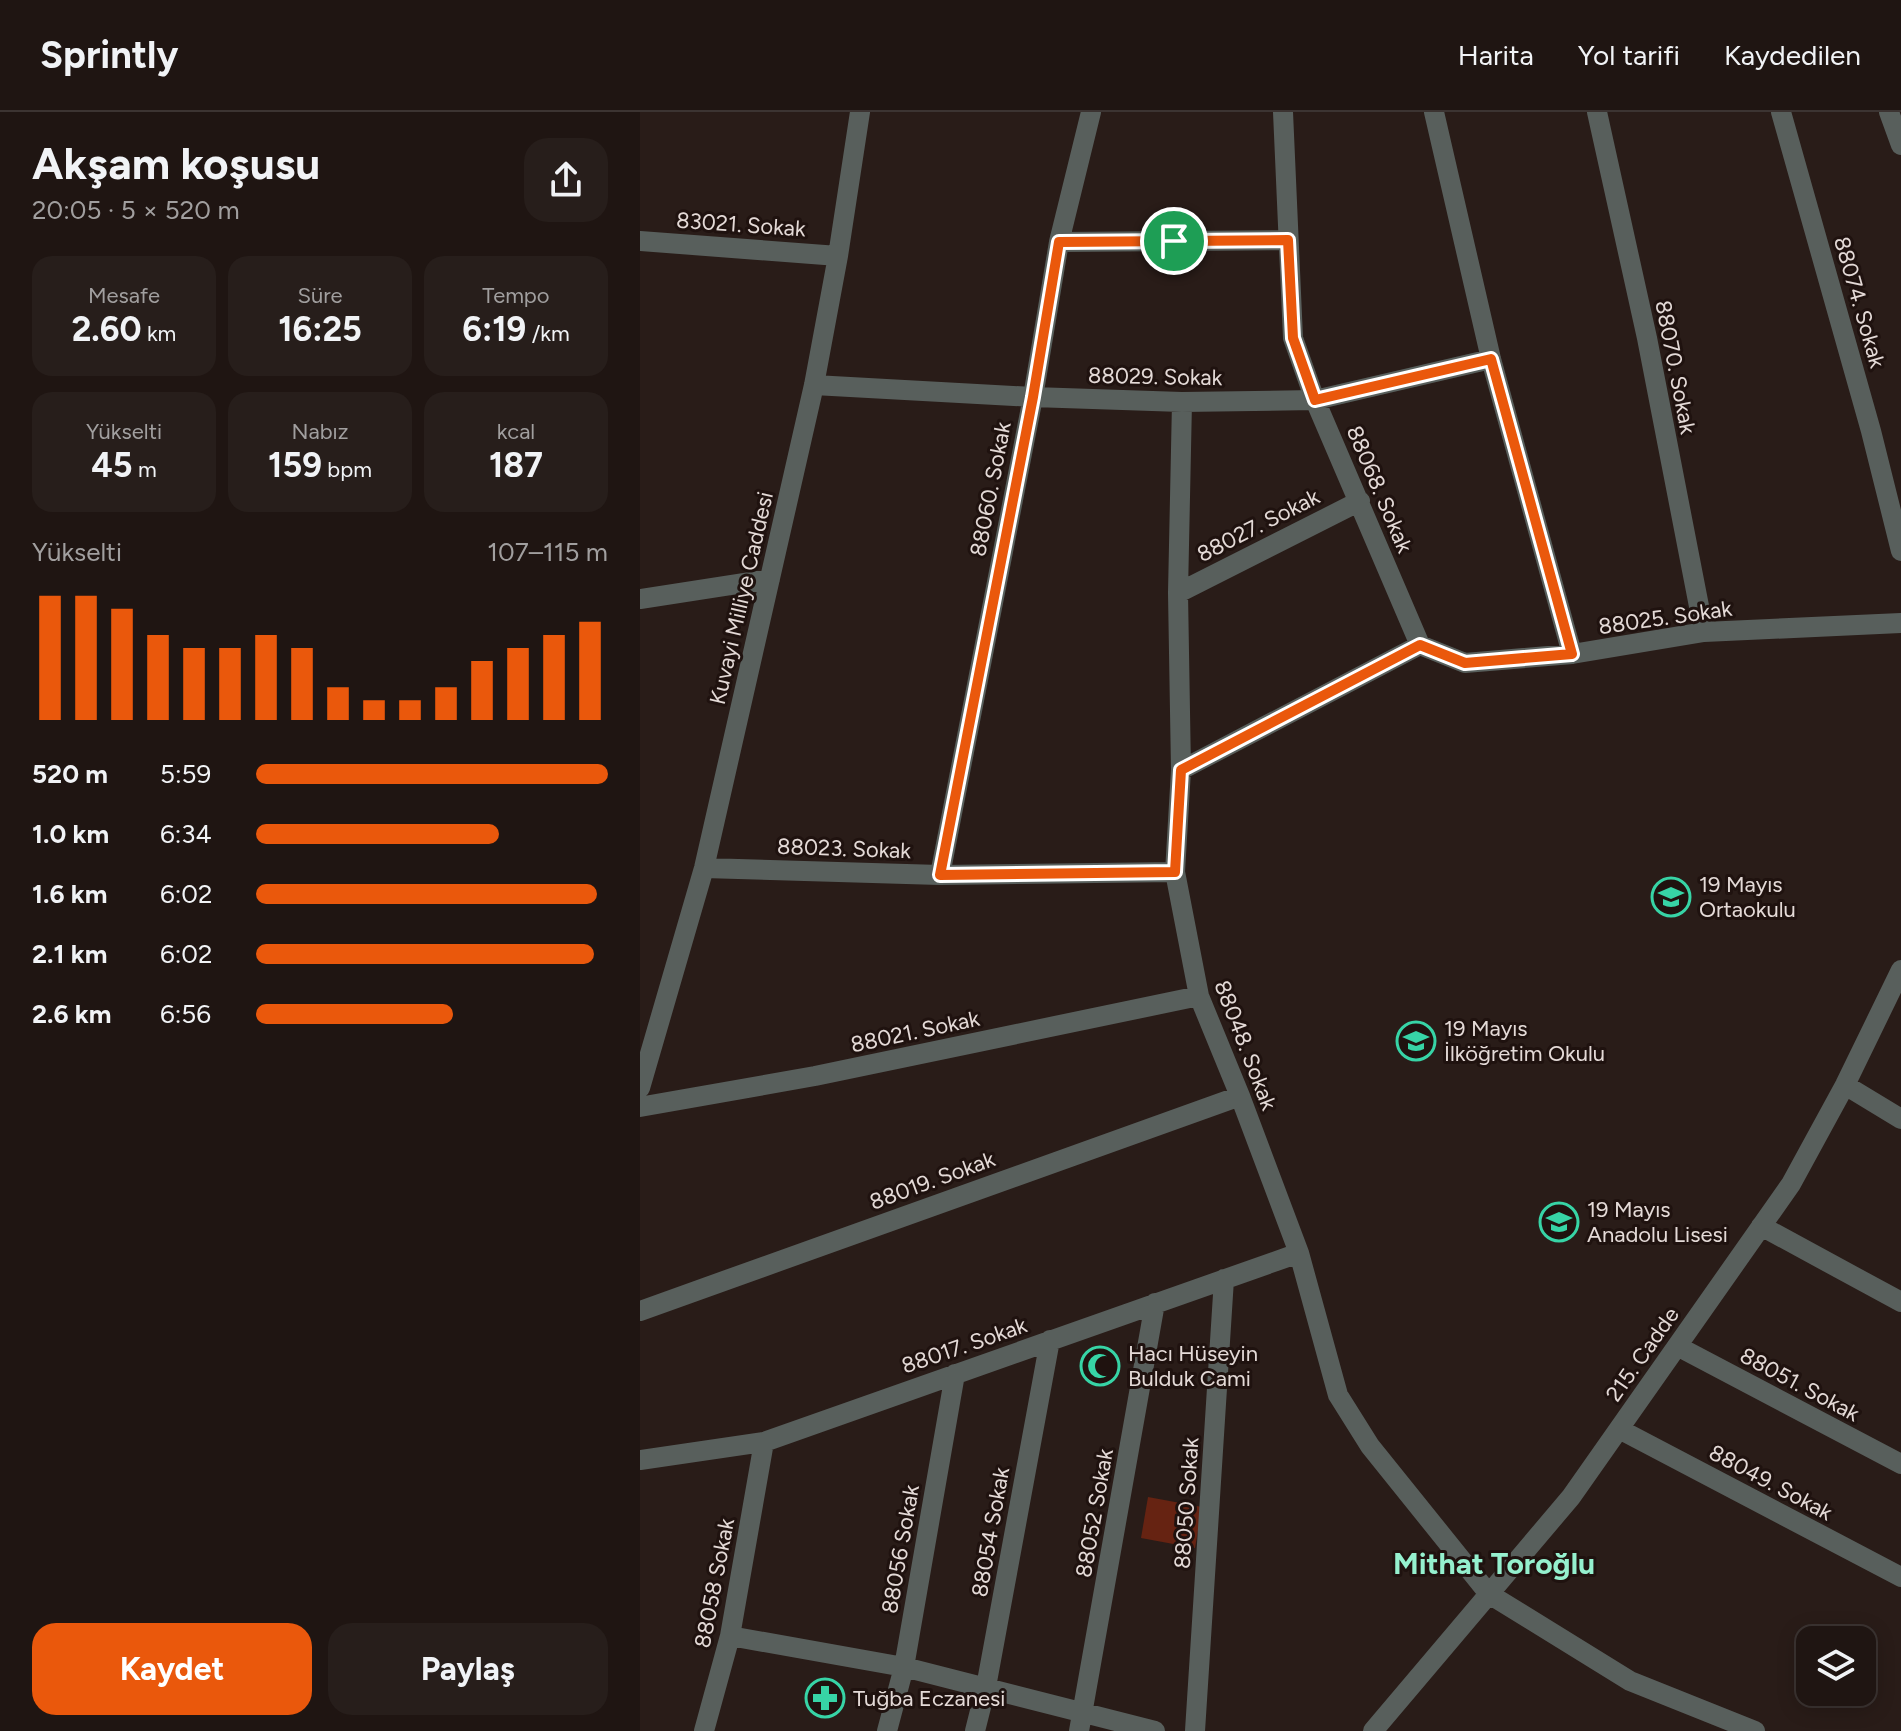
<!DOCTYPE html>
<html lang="tr">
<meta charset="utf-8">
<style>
body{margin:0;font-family:Figtree,sans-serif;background:#271e1b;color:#f1f3f6;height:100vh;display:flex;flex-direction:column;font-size:30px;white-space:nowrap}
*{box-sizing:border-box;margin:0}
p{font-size:26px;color:#a19f9f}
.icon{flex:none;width:44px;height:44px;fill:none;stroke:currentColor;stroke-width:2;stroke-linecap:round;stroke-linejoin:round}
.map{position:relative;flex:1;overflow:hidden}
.drawer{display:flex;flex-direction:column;background:#1f1512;width:640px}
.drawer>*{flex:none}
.controls{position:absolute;left:1156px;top:1514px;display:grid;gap:16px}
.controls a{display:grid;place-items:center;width:80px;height:80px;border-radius:16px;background:#1f1512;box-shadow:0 4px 20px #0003,0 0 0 2px #3c3432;font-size:40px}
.pin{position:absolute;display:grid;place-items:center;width:68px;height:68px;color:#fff;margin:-34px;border:4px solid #fff;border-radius:50%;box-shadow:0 2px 8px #0007}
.round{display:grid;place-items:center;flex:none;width:84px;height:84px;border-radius:24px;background:#271e1b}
.summary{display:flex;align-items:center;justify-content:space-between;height:136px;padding:0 32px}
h1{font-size:44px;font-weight:700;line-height:60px}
.stats{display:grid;grid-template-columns:repeat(3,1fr);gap:12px;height:136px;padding:8px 32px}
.stats div{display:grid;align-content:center;border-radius:20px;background:#271e1b;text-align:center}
.stats b{font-size:34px;font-weight:700}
.stats small{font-size:22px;font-weight:400}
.stats p{font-size:22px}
.chart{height:224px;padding:16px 32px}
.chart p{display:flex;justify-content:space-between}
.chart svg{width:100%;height:144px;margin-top:8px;stroke:#ea580c;stroke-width:6}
.action{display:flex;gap:16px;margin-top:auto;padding:16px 32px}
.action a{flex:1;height:92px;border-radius:24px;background:#ea580c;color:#fff;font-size:32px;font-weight:700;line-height:92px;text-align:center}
.action a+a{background:#271e1b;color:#f1f3f6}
ul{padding:0 32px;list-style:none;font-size:26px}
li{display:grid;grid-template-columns:128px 96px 1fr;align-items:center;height:60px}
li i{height:20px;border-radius:10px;background:#ea580c}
header{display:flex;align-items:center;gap:48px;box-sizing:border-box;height:112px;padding:0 40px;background:#1f1512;border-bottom:2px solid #3c3432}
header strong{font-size:38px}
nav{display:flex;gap:44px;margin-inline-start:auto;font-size:28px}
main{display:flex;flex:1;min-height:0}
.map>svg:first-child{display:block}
.building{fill:#662312}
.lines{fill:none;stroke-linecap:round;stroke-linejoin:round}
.minor{stroke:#585f5c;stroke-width:20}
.route-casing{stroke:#fff;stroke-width:16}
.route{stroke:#ea580c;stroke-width:10}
.labels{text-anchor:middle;stroke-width:6;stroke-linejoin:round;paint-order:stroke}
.street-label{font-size:22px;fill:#e4dad7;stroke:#1f120f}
.poi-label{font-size:22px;fill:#e4dad7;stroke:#1f120f;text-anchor:start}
.district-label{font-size:30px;font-weight:bold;fill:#95f0ce;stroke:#1f120f}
</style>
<header>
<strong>Sprintly</strong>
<nav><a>Harita</a><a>Yol tarifi</a><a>Kaydedilen</a></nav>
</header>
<main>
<section class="drawer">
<div class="summary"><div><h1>Akşam koşusu</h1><p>20:05 · 5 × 520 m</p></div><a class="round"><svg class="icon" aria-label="share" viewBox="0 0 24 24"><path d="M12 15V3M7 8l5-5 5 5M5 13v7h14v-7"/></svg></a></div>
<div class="stats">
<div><p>Mesafe</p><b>2.60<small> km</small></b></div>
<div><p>Süre</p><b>16:25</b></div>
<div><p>Tempo</p><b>6:19<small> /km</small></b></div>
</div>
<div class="stats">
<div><p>Yükselti</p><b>45<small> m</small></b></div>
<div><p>Nabız</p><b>159<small> bpm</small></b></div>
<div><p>kcal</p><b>187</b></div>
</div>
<div class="chart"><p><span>Yükselti</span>107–115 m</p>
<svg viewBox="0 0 160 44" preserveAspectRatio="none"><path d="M5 44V6M15 44V6M25 44V10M35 44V18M45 44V22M55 44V22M65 44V18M75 44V22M85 44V34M95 44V38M105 44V38M115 44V34M125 44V26M135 44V22M145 44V18M155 44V14"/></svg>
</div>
<ul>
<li><b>520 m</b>5:59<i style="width:100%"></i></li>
<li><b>1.0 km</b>6:34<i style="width:69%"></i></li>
<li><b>1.6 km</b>6:02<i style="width:97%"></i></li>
<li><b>2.1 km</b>6:02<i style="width:96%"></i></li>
<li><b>2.6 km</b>6:56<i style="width:56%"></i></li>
</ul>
<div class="action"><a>Kaydet</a><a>Paylaş</a></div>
</section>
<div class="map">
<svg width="1261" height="1619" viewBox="0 0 1261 1619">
<rect width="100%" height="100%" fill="#291c18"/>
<path class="building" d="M508 1385 562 1395 555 1436 501 1426Z"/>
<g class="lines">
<path class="minor" d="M643 0 653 226 675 288 780 533
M794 0 851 247 932 542
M957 0 1007 226 1064 520
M1141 0 1231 319 1261 439
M1249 0 1261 33
M0 129 198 144
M419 130 648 128
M174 273 393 285 542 290 675 288 851 247
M542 290 538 481 541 658 535 760 559 884 600 984 659 1141 698 1283 730 1334 849 1482 990 1569 1115 1619
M538 481 720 389
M0 487 130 467
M541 658 780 533 825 551 932 542 1064 520 1261 511
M64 756 300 763 535 760
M300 763 393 285 419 130 451 0
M1205 973 1261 1007
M0 976 64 756 174 273 198 144 220 0
M0 995 175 964 559 884
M1121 1114 1261 1190
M0 1199 600 984
M1037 1234 1261 1352
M979 1317 1261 1465
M0 1348 124 1330 659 1141
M90 1524 264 1555 515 1619
M64 1619 90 1524 124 1330
M247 1619 264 1555 315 1262
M335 1619 346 1575 410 1228
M439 1619 515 1191
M555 1619 584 1167
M733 1619 931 1385 1151 1072 1205 973 1261 858"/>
</g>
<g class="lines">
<defs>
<path id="route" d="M648 128 653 226 675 288 851 247 932 542 825 551 780 533 541 658 535 760 300 763 393 285 419 130Z"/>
</defs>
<use href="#route" class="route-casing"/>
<use href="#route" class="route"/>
</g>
<defs>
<symbol id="school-ring" viewBox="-11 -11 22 22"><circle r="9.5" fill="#1f120f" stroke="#37d4a6" stroke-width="1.5"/><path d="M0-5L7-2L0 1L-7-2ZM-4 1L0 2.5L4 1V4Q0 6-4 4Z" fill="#37d4a6"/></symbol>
<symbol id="mosque-ring" viewBox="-11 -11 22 22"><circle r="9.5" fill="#1f120f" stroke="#37d4a6" stroke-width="1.5"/><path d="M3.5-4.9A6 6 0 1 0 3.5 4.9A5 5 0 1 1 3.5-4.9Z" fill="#37d4a6"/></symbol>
<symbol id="pharmacy-ring" viewBox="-11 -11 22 22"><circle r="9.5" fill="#1f120f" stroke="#37d4a6" stroke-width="1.5"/><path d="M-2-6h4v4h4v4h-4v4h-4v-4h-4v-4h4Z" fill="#37d4a6"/></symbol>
</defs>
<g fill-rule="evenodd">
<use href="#school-ring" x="1009" y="763" width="44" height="44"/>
<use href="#school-ring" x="754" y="907" width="44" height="44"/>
<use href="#school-ring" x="897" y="1088" width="44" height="44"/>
<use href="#mosque-ring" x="438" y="1232" width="44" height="44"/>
<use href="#pharmacy-ring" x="163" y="1564" width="44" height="44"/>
</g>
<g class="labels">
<g class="street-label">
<text transform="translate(101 112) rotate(4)" y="8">83021. Sokak</text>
<text transform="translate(1220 190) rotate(74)" y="8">88074. Sokak</text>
<text transform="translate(1036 255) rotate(79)" y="8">88070. Sokak</text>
<text transform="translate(515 264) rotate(1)" y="8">88029. Sokak</text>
<text transform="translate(350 377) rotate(-79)" y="8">88060. Sokak</text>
<text transform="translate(740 377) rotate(67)" y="8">88068. Sokak</text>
<text transform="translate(618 413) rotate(-27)" y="8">88027. Sokak</text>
<text transform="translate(101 486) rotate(-77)" y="8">Kuvayi Milliye Caddesi</text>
<text transform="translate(1025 505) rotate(-8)" y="8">88025. Sokak</text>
<text transform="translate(204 736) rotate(2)" y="8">88023. Sokak</text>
<text transform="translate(275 919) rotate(-12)" y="8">88021. Sokak</text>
<text transform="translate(606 933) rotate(69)" y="8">88048. Sokak</text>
<text transform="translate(292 1068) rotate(-20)" y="8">88019. Sokak</text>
<text transform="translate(324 1233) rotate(-19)" y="8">88017. Sokak</text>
<text transform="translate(1002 1242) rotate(-55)" y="8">215. Cadde</text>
<text transform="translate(1160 1272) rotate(28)" y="8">88051. Sokak</text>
<text transform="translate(1131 1370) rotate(28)" y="8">88049. Sokak</text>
<text transform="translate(546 1391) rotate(-86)" y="8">88050 Sokak</text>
<text transform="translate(454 1401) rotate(-80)" y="8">88052 Sokak</text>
<text transform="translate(350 1420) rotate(-80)" y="8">88054 Sokak</text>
<text transform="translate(260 1437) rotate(-80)" y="8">88056 Sokak</text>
<text transform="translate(74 1471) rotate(-79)" y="8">88058 Sokak</text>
</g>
<g class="poi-label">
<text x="1059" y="780">19 Mayıs<tspan x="1059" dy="25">Ortaokulu</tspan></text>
<text x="804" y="924">19 Mayıs<tspan x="804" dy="25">İlköğretim Okulu</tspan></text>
<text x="947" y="1105">19 Mayıs<tspan x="947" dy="25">Anadolu Lisesi</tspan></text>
<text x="488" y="1249">Hacı Hüseyin<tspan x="488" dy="25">Bulduk Cami</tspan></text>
<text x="213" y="1594">Tuğba Eczanesi</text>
</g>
<g class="district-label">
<text x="854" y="1462">Mithat Toroğlu</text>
</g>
</g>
</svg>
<div class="controls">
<a><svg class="icon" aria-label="layers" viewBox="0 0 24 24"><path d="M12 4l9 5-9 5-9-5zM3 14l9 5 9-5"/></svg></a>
</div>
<div class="pin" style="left:534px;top:129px;background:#1e9e55"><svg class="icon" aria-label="arrive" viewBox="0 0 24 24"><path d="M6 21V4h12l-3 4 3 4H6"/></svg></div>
</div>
</main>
